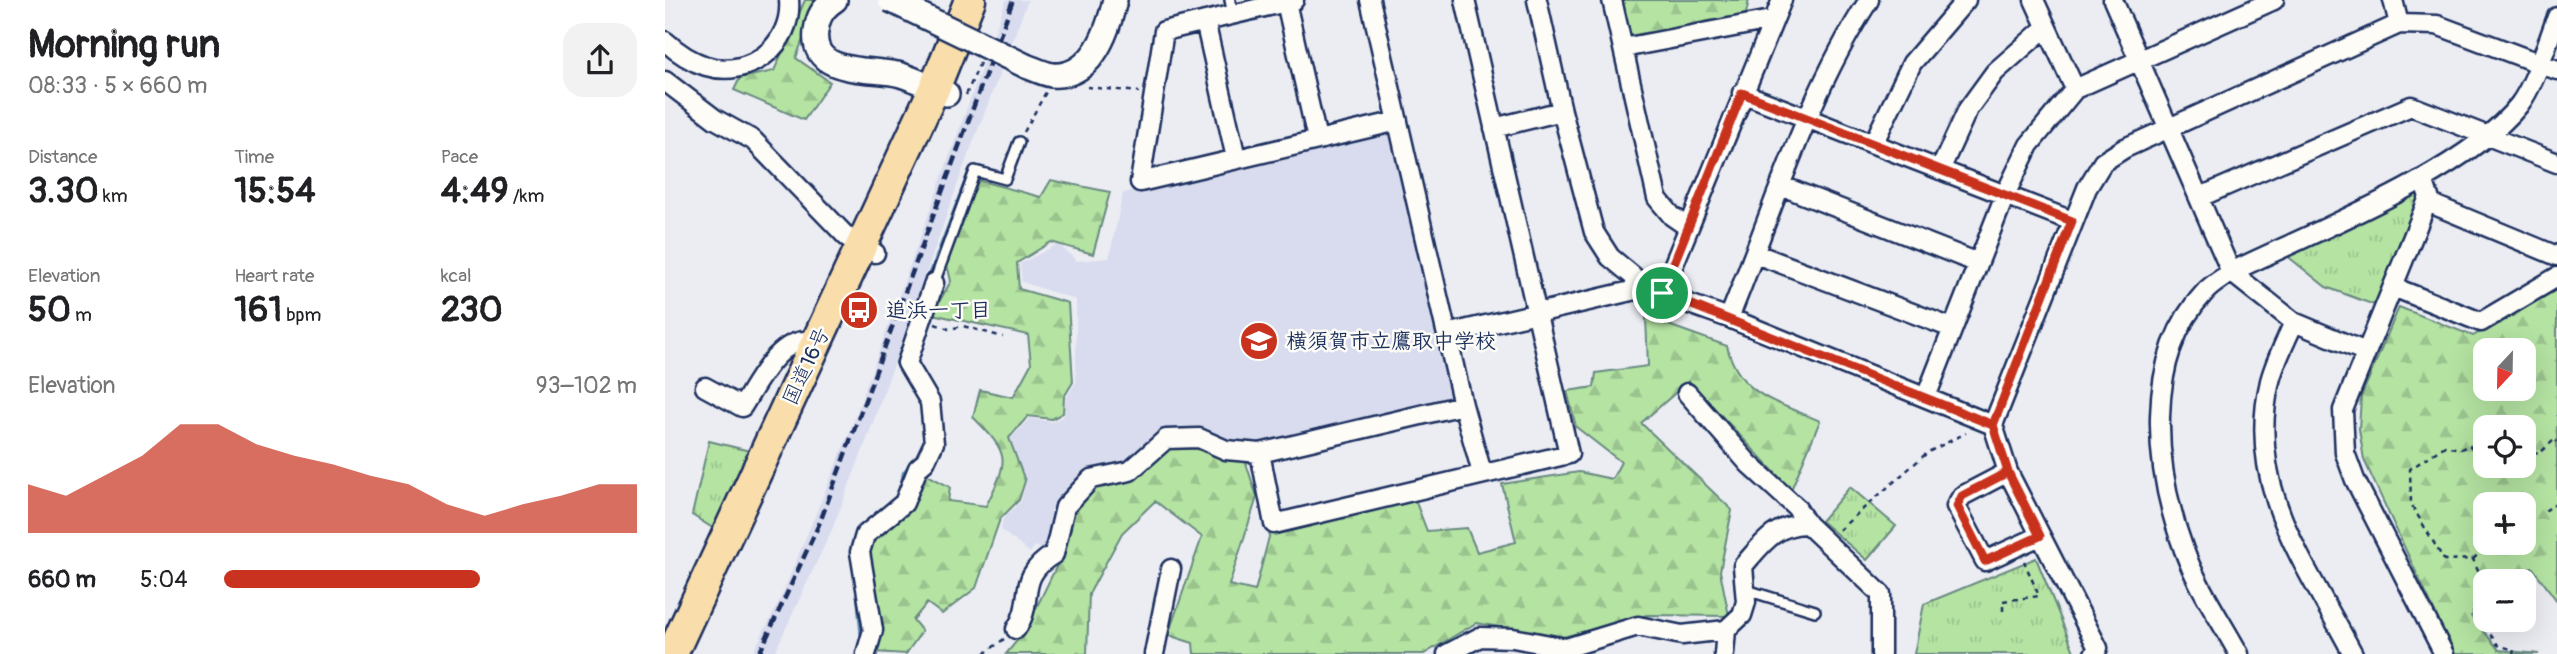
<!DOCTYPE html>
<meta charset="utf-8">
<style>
body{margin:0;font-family:Pangolin,"Klee One",sans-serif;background:#f2f2f2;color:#202124;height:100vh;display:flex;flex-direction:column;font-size:26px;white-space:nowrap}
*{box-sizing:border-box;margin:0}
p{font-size:23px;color:#757577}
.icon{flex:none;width:38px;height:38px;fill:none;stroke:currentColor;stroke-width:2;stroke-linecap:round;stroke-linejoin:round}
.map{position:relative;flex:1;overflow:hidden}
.drawer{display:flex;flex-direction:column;background:#fff;width:665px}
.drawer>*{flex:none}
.needle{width:46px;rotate:202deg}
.tools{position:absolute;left:1808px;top:338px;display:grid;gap:14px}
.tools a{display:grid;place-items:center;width:63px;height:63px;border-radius:14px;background:#fff;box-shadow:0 7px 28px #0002;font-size:35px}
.pin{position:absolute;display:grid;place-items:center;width:60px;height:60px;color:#fff;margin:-30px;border:4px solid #fff;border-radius:50%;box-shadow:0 2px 7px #0007}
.round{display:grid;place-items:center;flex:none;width:74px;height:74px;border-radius:21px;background:#f2f2f2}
.summary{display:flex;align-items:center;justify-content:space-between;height:119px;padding:0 28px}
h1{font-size:38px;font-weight:700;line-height:52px}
.metrics{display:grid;grid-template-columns:repeat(3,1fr);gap:10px;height:119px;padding:7px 28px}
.metrics div{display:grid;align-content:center}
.metrics b{font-size:35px;font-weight:700}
.metrics small{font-size:19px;font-weight:400}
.metrics p{font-size:19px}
.chart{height:196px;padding:14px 28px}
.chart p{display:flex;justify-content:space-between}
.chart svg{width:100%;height:126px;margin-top:7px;fill:#c8321e;opacity:.7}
ul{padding:0 28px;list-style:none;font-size:23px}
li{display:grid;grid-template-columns:112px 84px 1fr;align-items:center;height:52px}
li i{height:18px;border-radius:9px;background:#c8321e}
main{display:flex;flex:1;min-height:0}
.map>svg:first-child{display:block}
.built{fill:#d8dcee}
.grass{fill:url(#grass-tufts);stroke:#688980;stroke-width:2}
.forest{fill:url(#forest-firs);stroke:#688980;stroke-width:2;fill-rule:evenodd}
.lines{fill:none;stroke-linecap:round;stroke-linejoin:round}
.stream{stroke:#5e8fb3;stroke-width:4.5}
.service-casing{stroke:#1b2f5e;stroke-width:14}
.minor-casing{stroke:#1b2f5e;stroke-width:23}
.tertiary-casing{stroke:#1b2f5e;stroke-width:28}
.trunk-casing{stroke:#1b2f5e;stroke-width:35}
.path{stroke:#1b2f5e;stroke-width:2.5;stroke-dasharray:5 5;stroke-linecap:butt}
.service{stroke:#fdfcf7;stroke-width:9}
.minor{stroke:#fdfcf7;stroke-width:18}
.tertiary{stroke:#fdfcf7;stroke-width:23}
.trunk{stroke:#f9deab;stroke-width:30}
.rail{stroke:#1b2f5e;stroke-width:4.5;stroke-dasharray:10 5;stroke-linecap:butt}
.tertiary-bridge-casing{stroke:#1b2f5e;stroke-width:28;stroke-linecap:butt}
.tertiary-bridge{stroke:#fdfcf7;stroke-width:23}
.route-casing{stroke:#fff;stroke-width:14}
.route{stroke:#c8321e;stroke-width:9}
.labels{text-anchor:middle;stroke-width:5;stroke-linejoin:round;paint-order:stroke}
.poi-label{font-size:21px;font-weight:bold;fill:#1b2f5e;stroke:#fdfcf7;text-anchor:start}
.street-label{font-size:21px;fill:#1b2f5e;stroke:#fdfcf7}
</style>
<main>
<section class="drawer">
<div class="summary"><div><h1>Morning run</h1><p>08:33 · 5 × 660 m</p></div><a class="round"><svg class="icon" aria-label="share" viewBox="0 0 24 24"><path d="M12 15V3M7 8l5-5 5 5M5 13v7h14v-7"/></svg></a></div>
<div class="metrics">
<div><p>Distance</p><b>3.30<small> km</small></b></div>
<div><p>Time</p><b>15:54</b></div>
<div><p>Pace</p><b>4:49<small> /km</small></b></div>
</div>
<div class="metrics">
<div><p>Elevation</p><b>50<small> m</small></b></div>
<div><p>Heart rate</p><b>161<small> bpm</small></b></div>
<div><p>kcal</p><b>230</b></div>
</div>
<div class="chart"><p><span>Elevation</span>93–102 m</p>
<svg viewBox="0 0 160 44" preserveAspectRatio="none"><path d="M0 44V27L10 31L20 24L30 17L40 6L50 6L60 13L70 17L80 20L90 24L100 27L110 34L120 38L130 34L140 31L150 27L160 27V44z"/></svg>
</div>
<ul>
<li><b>660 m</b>5:04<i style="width:62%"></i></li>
</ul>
</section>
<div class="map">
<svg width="1892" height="654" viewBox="0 0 1892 654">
<defs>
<pattern id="grass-tufts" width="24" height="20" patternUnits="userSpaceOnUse" patternTransform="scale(1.75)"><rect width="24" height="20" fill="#b4e3a2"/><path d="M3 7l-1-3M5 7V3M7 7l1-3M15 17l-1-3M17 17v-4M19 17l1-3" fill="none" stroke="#9ac38e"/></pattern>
<pattern id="forest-firs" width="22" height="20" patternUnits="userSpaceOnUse" patternTransform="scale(1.75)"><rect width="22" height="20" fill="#b4e3a2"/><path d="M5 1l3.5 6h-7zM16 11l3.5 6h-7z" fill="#9ac38e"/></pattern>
</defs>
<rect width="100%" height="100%" fill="#ecedf3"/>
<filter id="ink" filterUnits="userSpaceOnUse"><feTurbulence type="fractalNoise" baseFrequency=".0143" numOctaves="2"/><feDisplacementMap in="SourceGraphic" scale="14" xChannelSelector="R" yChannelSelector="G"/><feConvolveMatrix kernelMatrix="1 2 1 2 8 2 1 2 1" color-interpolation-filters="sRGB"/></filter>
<g filter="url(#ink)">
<path class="built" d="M341 0H363L302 158 201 442 168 527 109 654H87L113 604 184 434Z
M719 133 730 140 789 390 782 402 590 447 385 553 370 546 365 553 336 530 338 519 356 501 361 482 345 439 365 418 387 422 399 416 401 398 411 382V300L357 282 355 264 393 244 412 261 444 258 458 193Z"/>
<path class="grass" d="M1745 192 1753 193 1756 200 1712 306 1661 287 1621 255Z
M44 441 89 452 51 530 27 515Z
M1185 487 1231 526 1202 560 1156 521Z
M1371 558 1410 654H1249L1259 604Z"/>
<path class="forest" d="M140 0H152L131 58 165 82 139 120 69 90 75 78 109 71Z
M952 0H1084L1081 14 964 38Z
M308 179 376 197 386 180 445 192 428 254 386 242 352 263 354 289 403 303 408 382 399 397 398 413 387 419 363 416 344 438 360 481 354 500 335 519 311 588 277 614 262 603 248 620 257 631 241 654 209 652 217 630 198 551 257 472 285 487 283 501 321 506C344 459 346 455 308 417L315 390 348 397 366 364 363 335 267 314 286 281 280 256Z
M1892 289V601L1867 567 1849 581H1820V604L1806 616 1834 650 1874 654H1789L1699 460 1694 429 1696 397 1734 307 1808 336ZM1820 350H1858V388H1820ZM1820 427H1858V466H1820ZM1820 504H1858V542H1820Z
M981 317 1062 346C1074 396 1113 402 1155 421L1126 490 1024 381 976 423 1067 510 1055 571 1064 616 982 615 898 637 811 623 759 654H529L528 643 503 635 537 537 490 501 457 533 424 594 422 654H341L360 631 396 557 405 511 427 486 503 446H532L580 460 592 497 564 585 590 591 605 533 750 500 762 531 802 528 812 552 851 542 837 484 914 472 947 479 956 462 911 427 902 391 929 387 931 373 983 366Z"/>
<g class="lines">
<path class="stream" d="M263 281 305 170
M236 368 232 363 240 341
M236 489 239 473 256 452
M192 584 197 638 192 654"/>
<defs>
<path id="service" d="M565 0 568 14
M269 283 310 171 340 179 354 142
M1078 589 1150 611"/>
<path id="minor" d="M629 0 499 31 475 182 733 121
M705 0 798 405 817 473
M872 0 897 111 929 232 945 257 968 276 974 289
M947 0 992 198 1007 216 1023 227
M1369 0 1410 89
M1448 0 1566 272 1629 322 1701 352
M1728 0 1734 24
M621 2 652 139
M540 21 571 158
M0 41C12 52 25 61 41 66 84 79 128 45 124 0
M958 48 1106 20
M0 81 50 119 88 140 182 237 210 253
M1077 93 1407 221
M829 128 897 111
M1208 144 1247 63 1301 0
M1275 170 1303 109 1330 72 1381 27
M1758 179 1764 197 1678 410 1680 453 1690 480 1779 654
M1117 186 1313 263
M1535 197 1746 106 1892 163
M1762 202 1892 256
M1091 254 1287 328
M1728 287 1816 322 1892 277
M997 293 1117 0
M1064 318C1108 211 1141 97 1204 0
M1629 322C1621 341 1610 361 1605 381 1580 487 1641 564 1688 654
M782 334 979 288 1064 318 1328 425
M40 387 77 407C91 385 117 330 151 343
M1022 393 1084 464 1131 507 1142 524
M1261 397 1340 195 1364 145 1410 89 1609 0
M595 453 609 524 904 454 800 0
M1343 472 1297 496 1291 506 1320 561 1375 536
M351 629C371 600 349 578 389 554L400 507 426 479 465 471 501 439 534 438 561 450 595 453 798 405
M201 654 208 630 195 552 200 535 239 503 253 468 260 462 269 443 265 402 242 363 269 283
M489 654 506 569
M782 654 815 637 848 638 901 648 973 626 1017 635 1061 630 1077 615 1081 602 1078 566C1097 544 1110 524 1142 524L1216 594V654
M1059 654 1061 630
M1429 654 1433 648 1343 472 1328 425 1422 188 1438 162 1460 148 1734 24 1772 25 1892 70
M1574 654C1556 621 1532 586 1519 550 1490 472 1477 358 1540 292 1547 284 1557 279 1566 272 1646 233 1800 173 1854 105 1870 84 1882 43 1892 17"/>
<path id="tertiary" d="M170 0C158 8 153 16 151 31 145 78 210 67 236 75 252 80 267 88 282 94
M361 66C369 69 379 74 387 75 428 78 443 31 450 0"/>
<path id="trunk" d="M7 654 269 89 305 0"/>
</defs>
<use href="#service" class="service-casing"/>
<use href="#minor" class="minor-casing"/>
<use href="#tertiary" class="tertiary-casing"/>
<use href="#trunk" class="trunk-casing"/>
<path class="path" d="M422 87 474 92
M301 95 315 63
M359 132 381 92
M270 324 284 329 298 326 338 337
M1820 443H1817L1811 453 1804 445 1796 449 1780 446 1745 469 1746 504 1779 560 1808 559 1820 588
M1858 450 1875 453 1890 439 1892 442
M1880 511 1892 502
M1174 530 1263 452 1301 433
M1808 559 1824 545 1836 547
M1820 598 1806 608 1833 645 1849 650 1848 654
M1338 611V601L1374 596 1359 561
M319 654 339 639"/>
<use href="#service" class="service"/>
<use href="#minor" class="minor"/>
<use href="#tertiary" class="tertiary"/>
<use href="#trunk" class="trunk"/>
<path class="rail" d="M94 654 155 522 348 0"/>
<defs>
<path id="tertiary-bridge" d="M225 0 361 66"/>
</defs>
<use href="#tertiary-bridge" class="tertiary-bridge-casing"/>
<use href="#tertiary-bridge" class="tertiary-bridge"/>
</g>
</g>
<g class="lines" filter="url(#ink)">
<defs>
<path id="route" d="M997 293 1328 425 1343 472 1297 496 1292 506 1320 561 1375 536 1343 472 1328 425 1407 221 1077 93 997 293"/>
</defs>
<use href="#route" class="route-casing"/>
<use href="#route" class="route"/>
</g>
<defs>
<symbol id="bus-disc" viewBox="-11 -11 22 22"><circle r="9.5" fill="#c8321e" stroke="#fdfcf7"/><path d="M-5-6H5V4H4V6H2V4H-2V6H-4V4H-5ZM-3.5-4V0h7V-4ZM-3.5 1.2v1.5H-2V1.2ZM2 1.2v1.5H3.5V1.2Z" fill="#fff"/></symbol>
<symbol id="school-disc" viewBox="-11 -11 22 22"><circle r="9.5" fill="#c8321e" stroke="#fdfcf7"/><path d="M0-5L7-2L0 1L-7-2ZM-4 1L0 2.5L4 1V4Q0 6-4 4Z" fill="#fff"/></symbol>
</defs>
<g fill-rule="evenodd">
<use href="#bus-disc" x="172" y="288" width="44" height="44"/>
<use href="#school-disc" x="572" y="319" width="44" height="44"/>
</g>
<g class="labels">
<g class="poi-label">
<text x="221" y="317">追浜一丁目</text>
<text x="621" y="348">横須賀市立鷹取中学校</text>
</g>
<g class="street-label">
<text transform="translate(141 366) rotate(-65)" y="7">国道16号</text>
</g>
</g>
</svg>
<div class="tools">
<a><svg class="needle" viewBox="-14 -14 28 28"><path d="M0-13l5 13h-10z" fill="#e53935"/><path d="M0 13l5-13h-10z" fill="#757577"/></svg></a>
<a><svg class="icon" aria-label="locate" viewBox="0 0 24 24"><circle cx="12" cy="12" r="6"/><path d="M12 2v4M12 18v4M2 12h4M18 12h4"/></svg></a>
<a>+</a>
<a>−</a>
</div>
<div class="pin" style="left:997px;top:293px;background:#1e9e55"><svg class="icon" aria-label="arrive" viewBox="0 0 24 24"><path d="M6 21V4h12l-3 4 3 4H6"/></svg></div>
</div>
</main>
